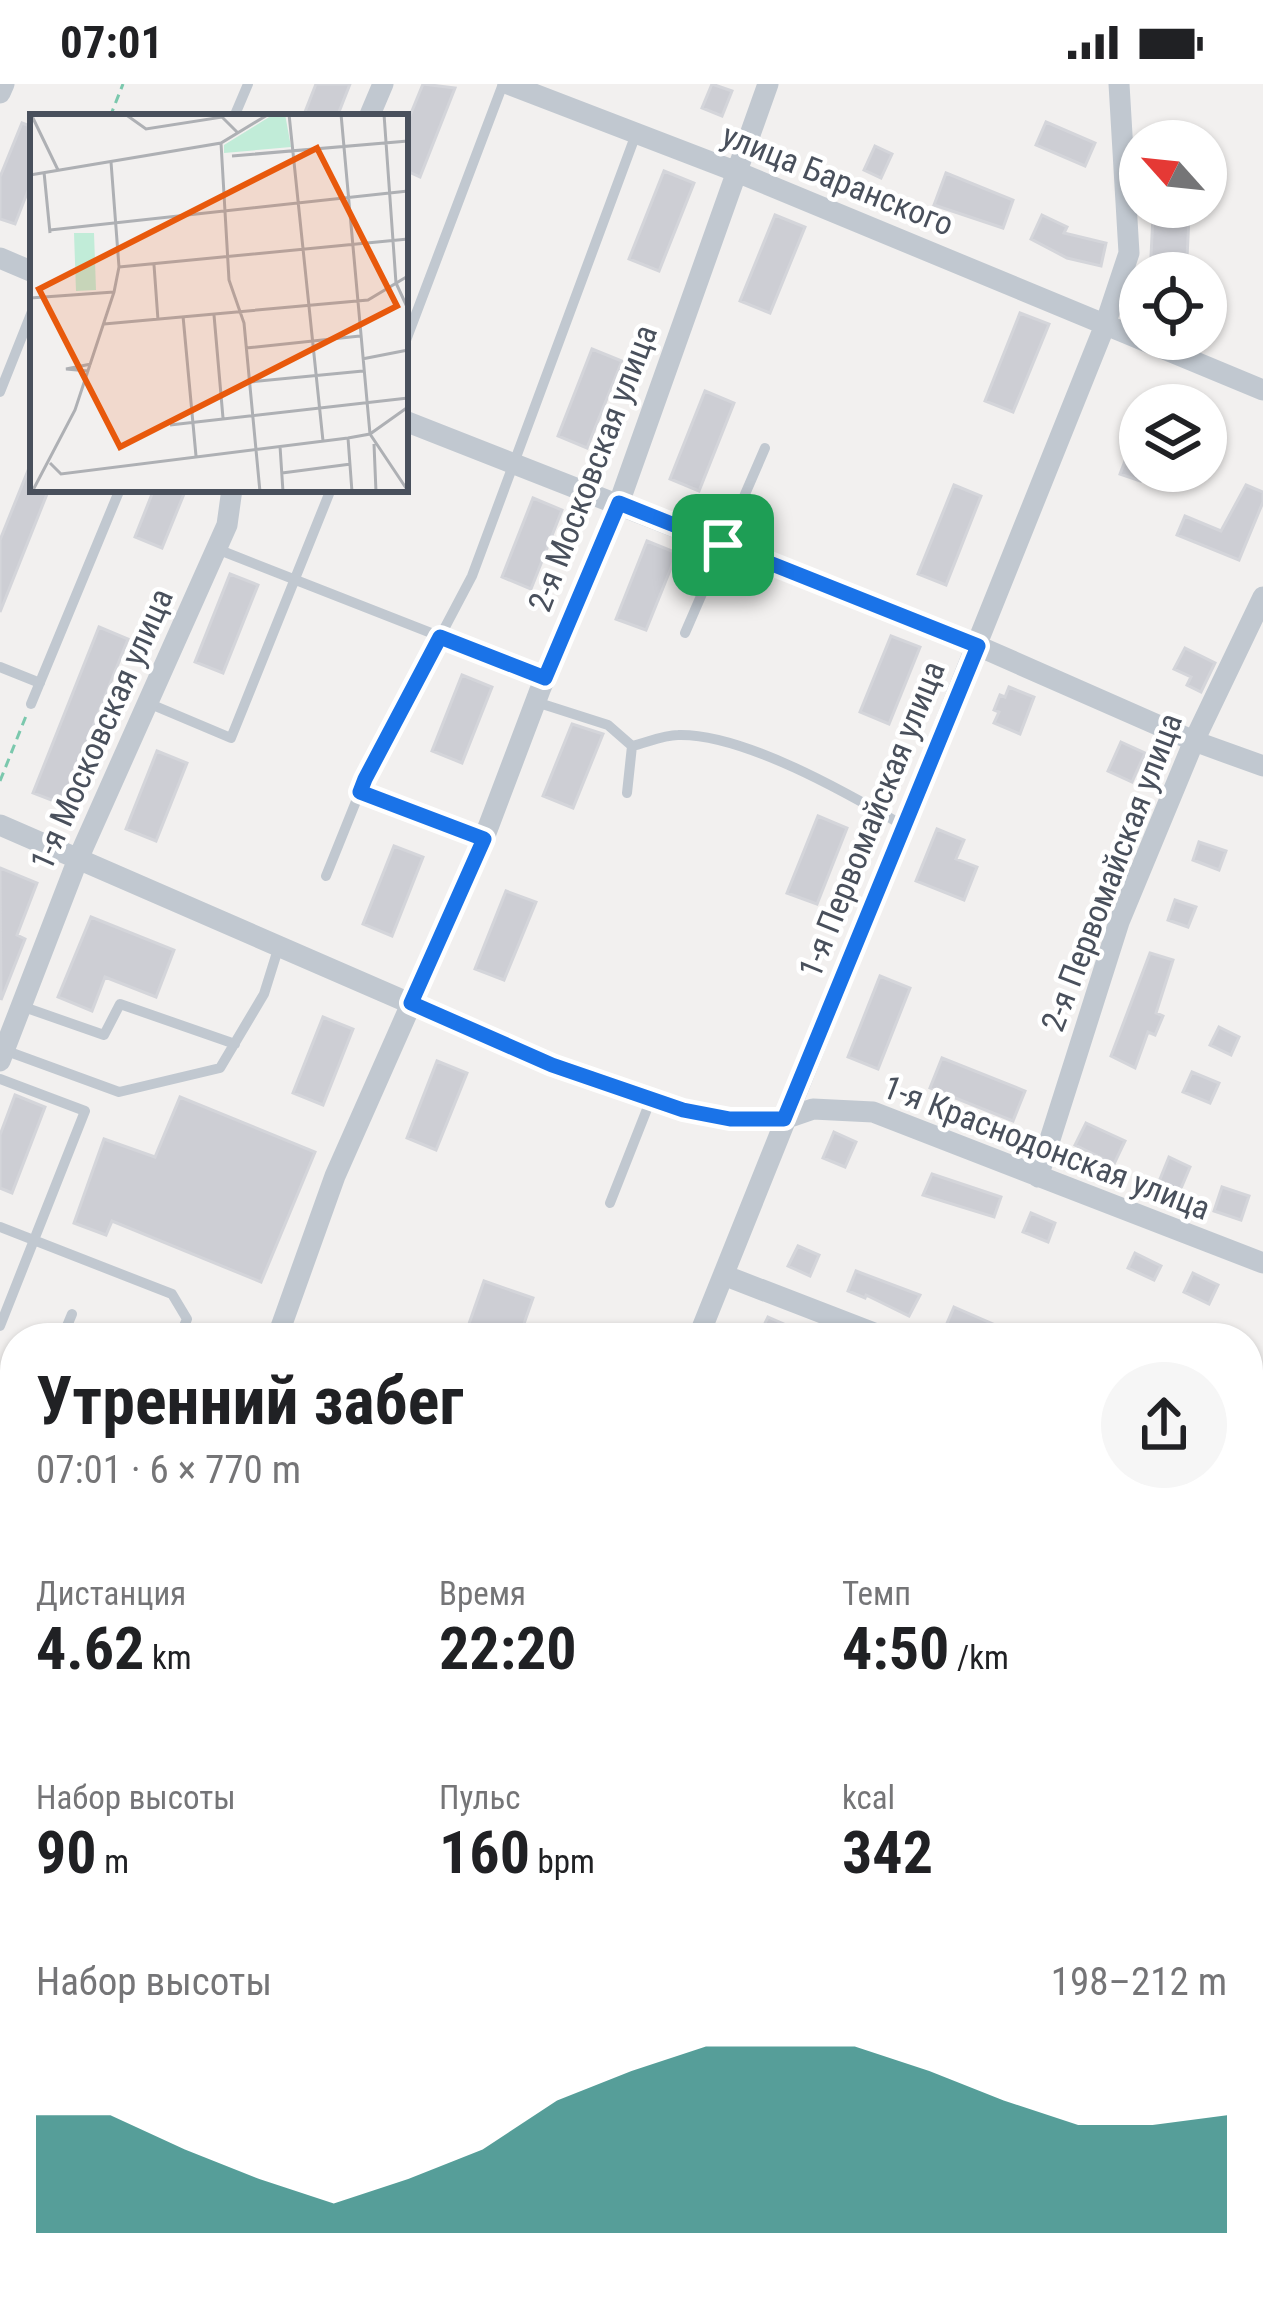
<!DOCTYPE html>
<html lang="ru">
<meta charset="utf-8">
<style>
body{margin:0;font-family:"Roboto Condensed",sans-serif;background:#f6f6f6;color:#202124;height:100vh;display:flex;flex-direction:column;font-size:45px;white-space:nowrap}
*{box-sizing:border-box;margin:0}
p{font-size:39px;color:#757577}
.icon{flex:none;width:66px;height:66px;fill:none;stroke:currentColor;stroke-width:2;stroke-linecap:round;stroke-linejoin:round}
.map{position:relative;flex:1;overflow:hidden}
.panel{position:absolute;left:0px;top:1239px;width:1263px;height:975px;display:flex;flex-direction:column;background:#fff;border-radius:48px 48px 0 0;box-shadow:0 3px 9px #0004}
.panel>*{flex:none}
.needle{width:78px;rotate:297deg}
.fabs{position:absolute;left:1119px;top:36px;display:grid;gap:24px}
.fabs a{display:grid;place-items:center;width:108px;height:108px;border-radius:50%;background:#fff;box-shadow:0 3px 9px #0004;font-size:60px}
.pin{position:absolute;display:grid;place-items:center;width:102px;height:102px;color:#fff;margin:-51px;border-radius:24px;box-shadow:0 6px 18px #0006}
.round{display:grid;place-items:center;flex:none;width:126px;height:126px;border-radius:63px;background:#f6f6f6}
.headline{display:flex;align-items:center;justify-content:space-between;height:204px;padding:0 36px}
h1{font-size:66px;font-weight:700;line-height:90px}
.figures{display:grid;grid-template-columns:repeat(3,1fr);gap:18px;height:204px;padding:12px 36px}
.figures div{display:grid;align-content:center}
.figures b{font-size:60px;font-weight:700}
.figures small{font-size:33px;font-weight:400}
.figures p{font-size:33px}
.chart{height:336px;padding:24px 36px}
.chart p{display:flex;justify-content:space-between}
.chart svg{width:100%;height:216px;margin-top:12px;fill:#0f766e;opacity:.7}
.status{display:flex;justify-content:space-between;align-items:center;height:84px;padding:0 60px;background:#fff;direction:ltr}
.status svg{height:33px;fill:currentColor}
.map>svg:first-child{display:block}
.green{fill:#c1ecd8}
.building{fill:#cdced4;stroke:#d4d5da;stroke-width:3}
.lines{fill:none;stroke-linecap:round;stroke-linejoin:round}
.path{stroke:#7bc8ad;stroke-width:3;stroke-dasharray:9 6;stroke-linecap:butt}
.lane{stroke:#c1c8d0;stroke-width:10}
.street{stroke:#c1c8d0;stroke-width:21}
.route-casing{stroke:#fff;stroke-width:24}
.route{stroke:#1a73e8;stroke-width:15}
.labels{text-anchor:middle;stroke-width:9;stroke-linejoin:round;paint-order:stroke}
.street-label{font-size:33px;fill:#49505c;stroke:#fff}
.inset-road{fill:none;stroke:#aeb0b4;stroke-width:3}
.view{fill:#e8590c;fill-opacity:0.15;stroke:#e8590c;stroke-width:6}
.inset-edge{fill:none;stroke:#49505c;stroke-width:6}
</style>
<div class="status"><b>07:01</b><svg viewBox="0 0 49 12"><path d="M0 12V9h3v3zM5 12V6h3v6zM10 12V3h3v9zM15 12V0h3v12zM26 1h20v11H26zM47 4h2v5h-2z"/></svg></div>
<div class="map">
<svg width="1263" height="2213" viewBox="0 0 1263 2213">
<rect width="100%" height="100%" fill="#f2f0ef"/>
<path class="green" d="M0 1768 15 1775V1936L0 1929Z"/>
<path class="building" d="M316 0H350L337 33H303Z
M423 0 455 4 420 93 405 86V44Z
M712 0 732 7 722 32 702 24Z
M1046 38 1095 59 1085 82 1036 61Z
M22 39 33 43V94L15 140 0 135V93Z
M875 62 892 70 881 94 864 86Z
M664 87 694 99 659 187 629 175Z
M946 89 1013 116 1003 144 934 121Z
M775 131 805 143 770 229 740 217Z
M1042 131 1067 143 1064 149 1106 159 1101 182 1067 174 1031 155Z
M1153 132 1189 133 1187 174 1151 172Z
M1020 229 1049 240 1013 328 985 317Z
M592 265 622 277 587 364 558 352Z
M705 307 734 319 699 407 670 395Z
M1139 340H1140V397L1120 390Z
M33 374V405H49L0 528V456Z
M954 401 981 412 946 501 918 490Z
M1246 401 1263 408V418L1239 476 1177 451 1185 432 1221 447Z
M154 405H186L162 464 135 453Z
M533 414 562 426 531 505 502 493Z
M647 457 677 469 646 546 616 535Z
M230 490 258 501 223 589 195 578Z
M99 543 128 555 62 720 33 709Z
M891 552 920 563 889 640 860 628Z
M1185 564 1215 579 1201 608 1187 601 1191 593 1174 585Z
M462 591 492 603 462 679 432 667Z
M1009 603 1034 613 1020 650 994 639 999 628 994 626 1000 611 1005 613Z
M572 640 603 650 573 724 543 712Z
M1121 658 1145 669 1132 698 1108 687Z
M157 667 187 679 156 757 126 745Z
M818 732 847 744 817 820 787 809Z
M937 745 964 756 956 775 977 783 964 816 916 797Z
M1199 758 1226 767 1219 786 1193 776Z
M394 762 423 773 392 852 363 840Z
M0 784 37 799 17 851 25 855 1 916Z
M506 807 536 818 504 896 475 885Z
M1175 816 1196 823 1188 843 1168 836Z
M91 833 174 866 156 913 105 893 92 927 58 913Z
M1150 869 1173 876 1156 929 1163 932 1155 951 1148 948 1135 984 1111 972Z
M880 892 910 904 878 985 848 973Z
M323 933 353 945 323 1021 293 1009Z
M1219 943 1239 953 1231 971 1210 961Z
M942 974 1025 1007 1013 1037 930 1004Z
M437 977 467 989 436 1066 407 1054Z
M1192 988 1219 999 1210 1019 1183 1008Z
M15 1011 45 1023 12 1109 0 1104V1051Z
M180 1013 315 1068 261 1198 112 1137 106 1151 74 1139 104 1055 155 1073Z
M1086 1039 1125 1057 1114 1080 1075 1061Z
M834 1048 856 1058 845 1083 823 1074Z
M1169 1073 1190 1083 1179 1109 1158 1100Z
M932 1090 1001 1113 994 1133 923 1111Z
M1222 1103 1249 1112 1241 1136 1214 1127Z
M1031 1129 1055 1139 1048 1158 1023 1148Z
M798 1162 819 1171 810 1192 788 1182Z
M1135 1169 1161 1182 1154 1196 1128 1184Z
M856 1187 920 1211 909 1232 866 1211 865 1214 848 1207Z
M1193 1189 1218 1201 1209 1220 1184 1208Z
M484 1197 533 1214 519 1254H464Z
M954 1223 1025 1254H969L945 1244Z
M768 1233 816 1254H758Z
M15 1472V1535L0 1530V1508Z
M1248 1671 1263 1677V1707L1248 1701Z
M0 1675 15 1682V1717L0 1710Z
M0 2140 15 2147V2197L0 2190Z
M95 2199H134L128 2213H89Z"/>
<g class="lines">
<path class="path" d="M110 33 123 0
M0 697 26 632
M0 2115 15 2121"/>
<path class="lane" d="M234 33 248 0
M405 259 503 0
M0 308 33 225
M217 465 546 594
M685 549 765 364
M0 583 40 599
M536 618 608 641 632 662
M148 619 231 654 331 405
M31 620 120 405
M360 708 484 755
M627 709 632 662C646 659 663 651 678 651 743 649 849 710 904 742
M326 792 365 695 472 492 636 50
M21 922 104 951 120 920 235 960
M4 966 119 1008 220 984 264 910 279 862
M0 995 85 1027 0 1242
M610 1119 651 1015
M0 1143 172 1210 187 1235 179 1254
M280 1246 304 1254
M62 1254 72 1230
M0 1391 7 1388 15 1368
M0 1725 15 1733
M214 2199 247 2213
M146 2213 149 2199"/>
<path class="street" d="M508 0 737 88 1140 255
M0 9 4 0
M369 33 383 0
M0 174 33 188
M1140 255 1263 306
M405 337 978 562 1194 657 1263 682
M0 741 552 981 683 1026 730 1035H784L813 1025 873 1028 1263 1179
M0 977 78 775 227 441 232 405
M1038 1093 1119 838 1194 657 1263 513
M726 1192 887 1254
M277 1254 335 1092 481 762 540 606 619 419 768 0
M698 1254 1105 241 1129 169 1119 0
M1248 1395 1263 1401
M0 1584 15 1590
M1248 1627 1263 1633
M706 2199 719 2213
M61 2213 67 2199
M592 2213 600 2199
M659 2213 664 2199"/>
</g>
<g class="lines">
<defs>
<path id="route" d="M619 419 978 562 784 1035H730L683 1026 552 981 411 919 484 755 360 708 365 695 440 553 545 594Z"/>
</defs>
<use href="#route" class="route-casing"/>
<use href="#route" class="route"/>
</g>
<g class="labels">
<g class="street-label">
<text transform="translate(838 95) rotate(22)" y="12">улица Баранского</text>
<text transform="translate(592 384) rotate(-69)" y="12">2-я Московская улица</text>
<text transform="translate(101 645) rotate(-66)" y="12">1-я Московская улица</text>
<text transform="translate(871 735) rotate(-68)" y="12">1-я Первомайская улица</text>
<text transform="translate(1111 788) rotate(-69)" y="12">2-я Первомайская улица</text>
<text transform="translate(1047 1063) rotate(21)" y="12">1-я Краснодонская улица</text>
</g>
</g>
<g transform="translate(30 30)">
<rect width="378" height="378" fill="#f2f0ef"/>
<path d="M244 0H255L261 33 194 39V31ZM44 119H64L66 176 46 177Z" fill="#c1ecd8"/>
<path class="inset-road" d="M1 0 28 56M95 0 116 15 192 3 208 19M259 0 293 327M311 0 340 320 378 377M354 0 366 169 378 195M191 29 199 166 214 209 230 378M202 42 378 27M14 58 20 119M0 61 191 29 239 0M20 116 378 77M124 151 128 206M89 153 378 125M0 184 84 178M184 201 193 304M153 202 166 342M74 210 338 186 378 162M216 234 330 222M332 245 378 236M58 257 36 255 61 250M220 268 333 257M140 311 378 284M318 324 322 378M344 330 346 378M250 332 253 378M20 349 31 360 318 324 340 320 378 293M252 359 321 350M2 378 45 296 84 178 89 153 81 48"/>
<path class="view" d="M287 34 367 192 90 333 9 175Z"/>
<rect width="378" height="378" class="inset-edge"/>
</g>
</svg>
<div class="fabs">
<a><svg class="needle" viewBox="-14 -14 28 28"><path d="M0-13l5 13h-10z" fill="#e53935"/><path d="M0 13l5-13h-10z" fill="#757577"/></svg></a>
<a><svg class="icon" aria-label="locate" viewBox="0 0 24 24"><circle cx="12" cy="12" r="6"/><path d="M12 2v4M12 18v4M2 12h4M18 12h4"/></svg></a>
<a><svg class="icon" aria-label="layers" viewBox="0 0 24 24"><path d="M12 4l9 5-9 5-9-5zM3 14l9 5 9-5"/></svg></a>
</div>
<div class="pin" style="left:723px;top:461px;background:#1e9e55"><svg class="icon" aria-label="arrive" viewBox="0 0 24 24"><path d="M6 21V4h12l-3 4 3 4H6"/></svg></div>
<section class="panel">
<div class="headline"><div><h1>Утренний забег</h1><p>07:01 · 6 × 770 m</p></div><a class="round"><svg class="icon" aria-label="share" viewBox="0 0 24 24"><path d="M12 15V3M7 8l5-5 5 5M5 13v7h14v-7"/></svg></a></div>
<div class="figures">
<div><p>Дистанция</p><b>4.62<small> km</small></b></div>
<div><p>Время</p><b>22:20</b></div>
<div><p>Темп</p><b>4:50<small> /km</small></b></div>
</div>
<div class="figures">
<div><p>Набор высоты</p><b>90<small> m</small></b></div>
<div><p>Пульс</p><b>160<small> bpm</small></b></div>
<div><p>kcal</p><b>342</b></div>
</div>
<div class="chart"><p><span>Набор высоты</span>198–212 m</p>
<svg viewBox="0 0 160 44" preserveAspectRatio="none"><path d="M0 44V20L10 20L20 27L30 33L40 38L50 33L60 27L70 17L80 11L90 6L100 6L110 6L120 11L130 17L140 22L150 22L160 20V44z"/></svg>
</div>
</section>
</div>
